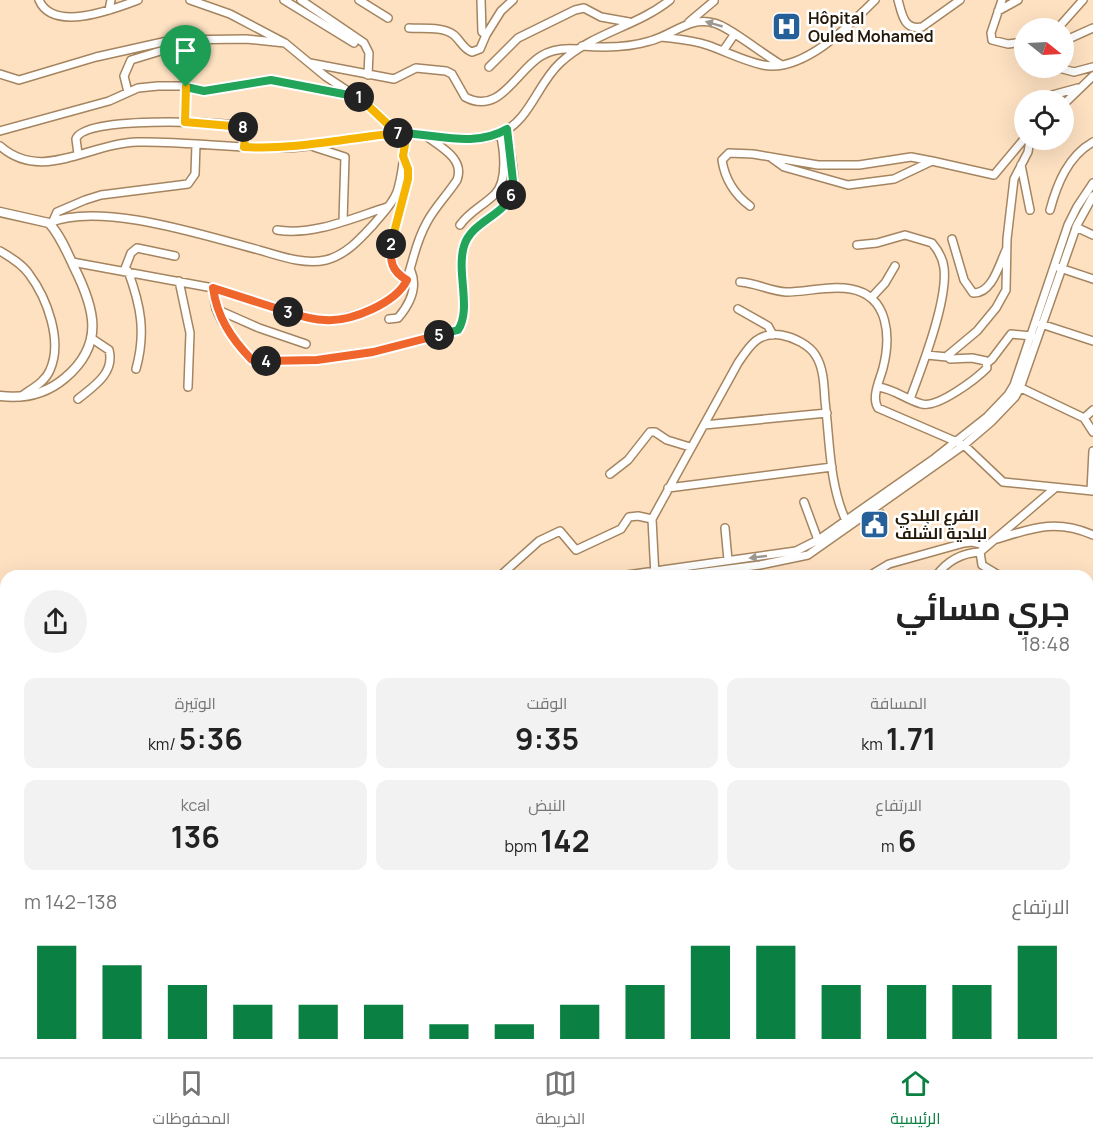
<!DOCTYPE html>
<html lang="ar">
<meta charset="utf-8">
<style>
body{margin:0;font-family:Manrope,Cairo,sans-serif;background:#f2f2f2;color:#222;direction:rtl;height:100vh;display:flex;flex-direction:column;font-size:22px;white-space:nowrap}
*{box-sizing:border-box;margin:0}
p{font-size:20px;color:#767676}
.icon{flex:none;width:33px;height:33px;fill:none;stroke:currentColor;stroke-width:2;stroke-linecap:round;stroke-linejoin:round}
.map{position:relative;flex:1;overflow:hidden;direction:ltr}
.side{position:absolute;left:0px;top:570px;width:1094px;height:488px;display:flex;flex-direction:column;background:#fff;border-radius:18px 18px 0 0;box-shadow:0 6px 24px #0002;direction:rtl}
.side>*{flex:none}
.needle{width:39px;rotate:108deg}
.controls{position:absolute;left:1014px;top:18px;display:grid;gap:12px}
.controls a{display:grid;place-items:center;width:60px;height:60px;border-radius:50%;background:#fff;box-shadow:0 6px 24px #0002;font-size:30px}
.pin{position:absolute;display:grid;place-items:center;width:51px;height:51px;color:#fff;margin:-62px -26px;border-radius:50% 50% 50% 0;rotate:-45deg;box-shadow:0 0 6px #0007}
.pin .icon{rotate:45deg}
.km{position:absolute;width:30px;height:30px;margin:-15px;border-radius:50%;background:#222;color:#fff;font-size:16px;line-height:30px;text-align:center}
.round{display:grid;place-items:center;flex:none;width:63px;height:63px;border-radius:32px;background:#f2f2f2}
.summary{display:flex;align-items:center;justify-content:space-between;height:102px;padding:0 24px}
h1{font-size:33px;font-weight:700;line-height:45px}
.stats{display:grid;grid-template-columns:repeat(3,1fr);gap:9px;height:102px;padding:6px 24px}
.stats div{display:grid;align-content:center;border-radius:12px;background:#f2f2f2;text-align:center}
.stats b{font-size:30px;font-weight:700}
.stats small{font-size:16px;font-weight:400}
.stats p{font-size:16px}
.chart{height:168px;padding:12px 24px}
.chart p{display:flex;justify-content:space-between}
.chart svg{width:100%;height:108px;margin-top:6px;stroke:#0b8043;stroke-width:6}
.dock{display:flex;justify-content:space-around;align-items:center;height:84px;border-top:2px solid #e0e0e0;background:#fff;font-size:16px;color:#767676}
.dock a{display:grid;justify-items:center;gap:3px}
.dock .on{color:#0b8043}
.map>svg:first-child{display:block}
.green{fill:#f8bcc4}
.building{fill:#ebc9a1;stroke:#a1815c;stroke-width:1.5}
.lines{fill:none;stroke-linecap:round;stroke-linejoin:round}
.minor-casing{stroke:#a58560;stroke-width:10}
.major-casing{stroke:#a58560;stroke-width:11}
.minor{stroke:#fff;stroke-width:7}
.major{stroke:#fff;stroke-width:8}
.oneway{fill:#9c9790}
.split-1-casing{stroke:#fff;stroke-width:12}
.split-2-casing{stroke:#fff;stroke-width:12}
.split-3-casing{stroke:#fff;stroke-width:12}
.split-4-casing{stroke:#fff;stroke-width:12}
.split-5-casing{stroke:#fff;stroke-width:12}
.split-6-casing{stroke:#fff;stroke-width:12}
.split-7-casing{stroke:#fff;stroke-width:12}
.split-8-casing{stroke:#fff;stroke-width:12}
.split-9-casing{stroke:#fff;stroke-width:12}
.split-1{stroke:#22a559;stroke-width:8}
.split-2{stroke:#f5b400;stroke-width:8}
.split-3{stroke:#f0652b;stroke-width:8}
.split-4{stroke:#f0652b;stroke-width:8}
.split-5{stroke:#f0652b;stroke-width:8}
.split-6{stroke:#22a559;stroke-width:8}
.split-7{stroke:#22a559;stroke-width:8}
.split-8{stroke:#f5b400;stroke-width:8}
.split-9{stroke:#f5b400;stroke-width:8}
.labels{text-anchor:middle;stroke-width:5;stroke-linejoin:round;paint-order:stroke}
.poi-label{font-size:16px;font-weight:bold;fill:#241808;stroke:#fff;text-anchor:start}
</style>
<div class="map">
<svg width="1093" height="1057" viewBox="0 0 1093 1057">
<rect width="100%" height="100%" fill="#fde1c1"/>
<path class="green" d="M69 1052H355L363 1057H74Z"/>
<path class="building" d="M883 510 887 516 881 521 884 526 871 535 864 522Z"/>
<g class="lines">
<defs>
<path id="minor" d="M39 0C53 33 114 9 138 0
M190 0 230 14 285 43 325 76 369 105 397 133
M284 0 354 43
M301 0 364 43 369 53 368 75
M359 0 388 18
M481 0 482 32 486 35 501 11 513 0
M898 0C902 14 904 31 922 27L960 0
M1002 0 991 33 992 40 1008 44 1024 42
M109 10 111 0
M998 11 1018 0
M689 22 714 1
M409 28C422 29 443 26 454 35 461 41 463 49 472 52L480 49 486 35
M1058 28 1083 0
M662 37C677 39 692 40 707 45 725 51 744 61 763 65 803 73 849 26 875 0
M1064 41 1093 28
M582 46C605 48 627 48 650 41 673 35 689 16 714 23 728 26 764 55 780 64
M723 51 734 35
M310 63 394 79 416 68 446 71 452 74 465 97C500 116 516 71 541 56 552 49 565 48 577 49
M489 67 518 38 575 10 584 8 601 17 629 22
M1059 68 1074 72 1093 67
M0 74 19 80 96 57 172 40 246 39 285 43
M128 92 124 76 131 60 177 46 183 39
M1034 100 1078 88
M1064 104 1093 76
M185 122 186 87
M0 131 109 101 138 88 158 86H182L204 91 271 80 360 98
M0 146C42 183 89 143 138 142 187 141 235 149 283 148 323 148 361 134 400 133 433 132 467 147 499 134 530 121 537 84 560 63 592 33 636 27 670 0
M314 147 345 157 343 221
M78 154 76 139C84 115 216 123 241 125L246 130 244 147
M770 157 784 167 848 185 894 179 932 161 994 175 1024 139
M404 159C418 196 366 257 407 280
M1021 165 1030 210
M750 206C734 194 725 180 722 160L729 153 753 154 818 165H859L911 157 932 161
M1050 210C1057 184 1068 156 1093 142
M53 221 57 212 85 200 101 195 188 184 195 174 196 144
M49 223C101 201 205 236 259 250 280 256 304 265 326 260 346 255 360 239 373 225 382 214 392 205 397 192 403 174 404 152 407 133
M460 225C470 211 483 206 495 194 508 181 504 149 500 133
M1076 227 1093 235
M277 230C313 236 353 218 387 207
M952 239 964 280 973 293C992 294 999 265 1006 250
M857 245 877 243 905 235 932 243C938 250 943 259 944 268 948 300 922 367 910 399
M0 251C10 257 22 264 29 274 47 298 63 341 50 370 45 382 33 388 23 395
M72 262 213 288 318 320C334 322 349 317 364 312 421 291 403 265 427 222 435 207 448 194 457 180 465 159 441 147 426 136
M1057 267 1093 279
M124 271 131 253 137 248 175 256
M128 271C141 306 146 333 136 369
M179 281 190 333 188 387
M740 282C756 283 770 291 786 292 807 292 830 285 851 289 889 296 891 337 883 368 880 380 871 397 878 408L964 445 1003 482 1093 491
M213 288C214 295 214 301 216 308 220 322 243 355 256 362L317 360 373 352 458 330C473 307 457 274 463 248 470 223 506 215 512 194 517 175 509 149 507 129
M871 298 885 283 895 266
M216 309 259 328 306 344
M738 309 768 326 773 335
M389 319 398 318C409 305 418 288 411 271
M1041 324 1093 341
M927 355 947 357
M987 363 992 359 1011 334 1032 336
M878 387C895 389 906 400 922 404 938 408 976 379 987 368L986 361 972 358 950 359 947 356 977 331 996 308 1006 290 1007 239 1014 179 1028 152 1030 140
M1019 387 1084 418 1093 432
M78 399C94 386 115 373 109 350L91 338
M1084 418 1093 410
M704 425 827 413
M610 474 628 460 650 432H655L667 440 690 447
M668 488 832 467
M1091 491 1093 451
M804 502 818 540
M725 528 728 560
M997 539C1033 528 1056 519 1093 535
M500 576 539 541 560 531 576 550 621 529 629 517 638 516 652 519
M620 576 796 551 818 540 935 458 987 417 1008 395 1014 385 1068 225 1077 207 1093 183
M655 576 652 519 738 363C750 345 758 332 781 335 793 337 810 345 816 356 824 369 824 387 825 401 830 442 829 486 847 523
M675 576 760 565 808 555 964 445 991 422 1015 397 1020 388 1077 225 1093 196
M869 576 889 564 964 543 972 542 985 545
M936 576C947 561 961 553 980 552
M1000 576 982 565 980 552 1055 488
M1088 596 1093 595
M1088 612 1093 615
M1088 768 1093 799
M0 810 6 821
M1088 823 1093 806"/>
<path id="major" d="M0 212 49 223C60 235 67 252 74 267 95 309 105 344 65 378 46 394 24 399 0 396
M1088 715 1093 714
M0 833 6 831
M1088 876 1093 877"/>
</defs>
<use href="#minor" class="minor-casing"/>
<use href="#major" class="major-casing"/>
<use href="#minor" class="minor"/>
<use href="#major" class="major"/>
</g>
<defs><path id="oneway-solid" d="M-6-.8H1V-3.2L6.5 0L1 3.2V.8H-6Z" transform="scale(1.5)"/></defs>
<g class="oneway">
<use href="#oneway-solid" transform="translate(714 24) rotate(-164)"/>
<use href="#oneway-solid" transform="translate(758 557) rotate(173)"/>
</g>
<g class="lines">
<defs>
<path id="split-1" d="M186 87 204 91 271 80 359 97"/>
<path id="split-2" d="M359 97 397 133H407L403 156 408 169V179L391 244"/>
<path id="split-3" d="M288 312C300 316 313 320 325 320 351 322 396 303 407 280 391 271 390 261 391 244"/>
<path id="split-4" d="M266 361 256 362 251 359C231 338 217 317 213 288L288 312"/>
<path id="split-5" d="M266 361 317 360 373 352 439 335"/>
<path id="split-6" d="M439 335 458 330C472 309 456 272 464 246 471 222 503 216 511 195"/>
<path id="split-7" d="M398 133C434 133 473 149 507 129L513 181 511 195"/>
<path id="split-8" d="M243 127 246 130 244 147C297 150 346 138 398 133"/>
<path id="split-9" d="M186 87 185 122 243 127"/>
</defs>
<use href="#split-1" class="split-1-casing"/>
<use href="#split-2" class="split-2-casing"/>
<use href="#split-3" class="split-3-casing"/>
<use href="#split-4" class="split-4-casing"/>
<use href="#split-5" class="split-5-casing"/>
<use href="#split-6" class="split-6-casing"/>
<use href="#split-7" class="split-7-casing"/>
<use href="#split-8" class="split-8-casing"/>
<use href="#split-9" class="split-9-casing"/>
<use href="#split-1" class="split-1"/>
<use href="#split-2" class="split-2"/>
<use href="#split-3" class="split-3"/>
<use href="#split-4" class="split-4"/>
<use href="#split-5" class="split-5"/>
<use href="#split-6" class="split-6"/>
<use href="#split-7" class="split-7"/>
<use href="#split-8" class="split-8"/>
<use href="#split-9" class="split-9"/>
</g>
<defs>
<symbol id="hospital-square" viewBox="-11 -11 22 22"><rect x="-9" y="-9" width="18" height="18" rx="4" fill="#266098" stroke="#fff"/><path d="M-5-5h3v3.5h4V-5h3V5h-3V1.5h-4V5h-3Z" fill="#fff"/></symbol>
<symbol id="civic-square" viewBox="-11 -11 22 22"><rect x="-9" y="-9" width="18" height="18" rx="4" fill="#266098" stroke="#fff"/><path d="M-.6-6.5H3V-4.5H.6V-3L4-1V1h2V6H-6V1h2V-1L-.6-3ZM-1.2 2.5V6h2.4V2.5Z" fill="#fff"/></symbol>
</defs>
<g fill-rule="evenodd">
<use href="#hospital-square" x="770" y="10" width="33" height="33"/>
<use href="#civic-square" x="858" y="508" width="33" height="33"/>
</g>
<g class="labels">
<g class="poi-label">
<text x="808" y="24">Hôpital<tspan x="808" dy="18">Ouled Mohamed</tspan></text>
<text x="895" y="521">الفرع البلدي<tspan x="895" dy="18">لبلدية الشلف</tspan></text>
</g>
</g>
</svg>
<div class="controls">
<a><svg class="needle" viewBox="-14 -14 28 28"><path d="M0-13l5 13h-10z" fill="#e53935"/><path d="M0 13l5-13h-10z" fill="#767676"/></svg></a>
<a><svg class="icon" aria-label="locate" viewBox="0 0 24 24"><circle cx="12" cy="12" r="6"/><path d="M12 2v4M12 18v4M2 12h4M18 12h4"/></svg></a>
</div>
<div class="pin" style="left:186px;top:87px;background:#1e9e55"><svg class="icon" aria-label="arrive" viewBox="0 0 24 24"><path d="M6 21V4h12l-3 4 3 4H6"/></svg></div>
<b class="km" style="left:359px;top:97px">1</b>
<b class="km" style="left:391px;top:244px">2</b>
<b class="km" style="left:288px;top:312px">3</b>
<b class="km" style="left:266px;top:361px">4</b>
<b class="km" style="left:439px;top:335px">5</b>
<b class="km" style="left:511px;top:195px">6</b>
<b class="km" style="left:398px;top:133px">7</b>
<b class="km" style="left:243px;top:127px">8</b>
<section class="side">
<div class="summary"><div><h1>جري مسائي</h1><p>18:48</p></div><a class="round"><svg class="icon" aria-label="share" viewBox="0 0 24 24"><path d="M12 15V3M7 8l5-5 5 5M5 13v7h14v-7"/></svg></a></div>
<div class="stats">
<div><p>المسافة</p><b>1.71<small> km</small></b></div>
<div><p>الوقت</p><b>9:35</b></div>
<div><p>الوتيرة</p><b>5:36<small> /km</small></b></div>
</div>
<div class="stats">
<div><p>الارتفاع</p><b>6<small> m</small></b></div>
<div><p>النبض</p><b>142<small> bpm</small></b></div>
<div><p>kcal</p><b>136</b></div>
</div>
<div class="chart"><p><span>الارتفاع</span>138–142 m</p>
<svg viewBox="0 0 160 44" preserveAspectRatio="none"><path d="M5 44V6M15 44V14M25 44V22M35 44V30M45 44V30M55 44V30M65 44V38M75 44V38M85 44V30M95 44V22M105 44V6M115 44V6M125 44V22M135 44V22M145 44V22M155 44V6"/></svg>
</div>
</section>
</div>
<nav class="dock">
<a class="on"><svg class="icon" aria-label="home" viewBox="0 0 24 24"><path d="M3 11l9-7 9 7M6 9v11h12V9"/></svg>الرئيسية</a>
<a><svg class="icon" aria-label="map" viewBox="0 0 24 24"><path d="M3 6l6-2 6 2 6-2v14l-6 2-6-2-6 2zM9 4v14M15 6v14"/></svg>الخريطة</a>
<a><svg class="icon" aria-label="saved" viewBox="0 0 24 24"><path d="M7 4h10v16l-5-4-5 4z"/></svg>المحفوظات</a>
</nav>
